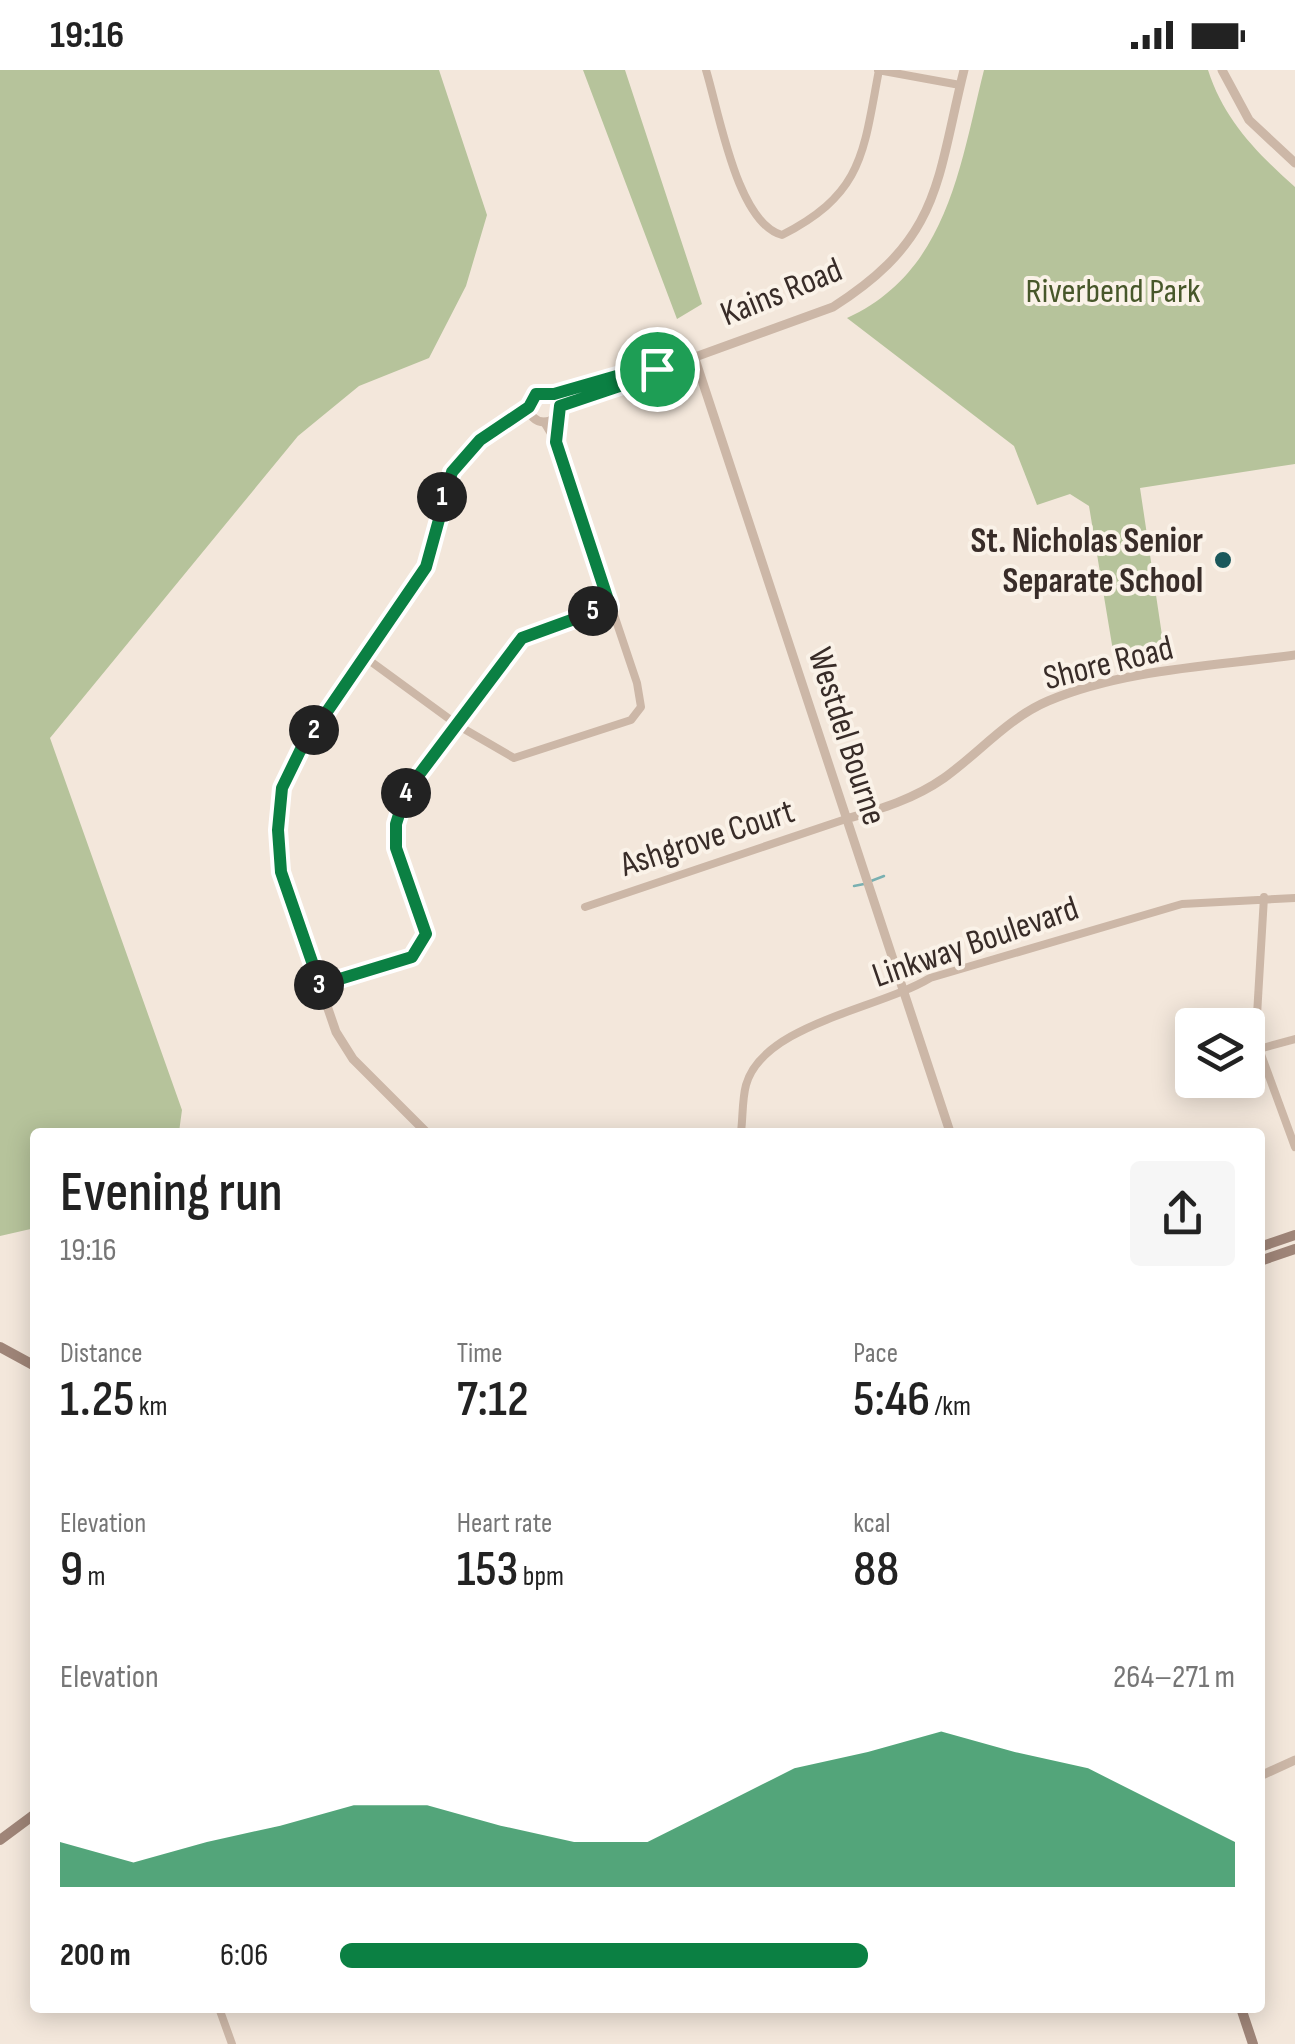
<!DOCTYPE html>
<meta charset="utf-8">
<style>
body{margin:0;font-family:"Sofia Sans Condensed",sans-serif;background:#f6f6f6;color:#222;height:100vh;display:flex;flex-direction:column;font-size:38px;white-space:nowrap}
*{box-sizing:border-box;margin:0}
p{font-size:32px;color:#767676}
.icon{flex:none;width:55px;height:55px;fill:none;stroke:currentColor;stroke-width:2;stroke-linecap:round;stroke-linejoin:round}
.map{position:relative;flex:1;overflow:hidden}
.details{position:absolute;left:30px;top:1058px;width:1235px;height:885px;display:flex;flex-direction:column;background:#fff;border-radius:10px;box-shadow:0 5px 25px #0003}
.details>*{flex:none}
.tools{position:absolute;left:1175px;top:938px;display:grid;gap:20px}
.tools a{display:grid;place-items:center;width:90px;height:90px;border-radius:10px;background:#fff;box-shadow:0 5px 25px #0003;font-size:50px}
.pin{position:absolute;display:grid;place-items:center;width:85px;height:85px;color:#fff;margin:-42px;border:5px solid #fff;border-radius:50%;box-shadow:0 2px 10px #0007}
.km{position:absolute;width:50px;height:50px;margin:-25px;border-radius:50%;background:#222;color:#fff;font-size:28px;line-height:50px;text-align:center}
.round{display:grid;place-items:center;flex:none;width:105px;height:105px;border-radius:10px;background:#f6f6f6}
.summary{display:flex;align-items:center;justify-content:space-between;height:170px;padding:0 30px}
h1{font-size:55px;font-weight:600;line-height:75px}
.metrics{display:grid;grid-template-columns:repeat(3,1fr);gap:15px;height:170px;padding:10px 30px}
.metrics div{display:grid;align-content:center}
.metrics b{font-size:50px;font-weight:600}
.metrics small{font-size:28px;font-weight:400}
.metrics p{font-size:28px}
.chart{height:280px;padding:20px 30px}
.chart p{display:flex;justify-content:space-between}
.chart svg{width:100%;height:180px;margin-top:10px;fill:#0b8043;opacity:.7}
ul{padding:0 30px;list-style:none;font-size:32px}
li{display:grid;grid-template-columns:160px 120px 1fr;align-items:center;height:75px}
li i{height:25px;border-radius:12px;background:#0b8043}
.status{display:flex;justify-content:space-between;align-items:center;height:70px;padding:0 50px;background:#fff;direction:ltr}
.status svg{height:28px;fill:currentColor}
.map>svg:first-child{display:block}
.green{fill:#b6c39b}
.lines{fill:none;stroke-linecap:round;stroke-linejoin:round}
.stream{stroke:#79b0b1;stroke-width:2.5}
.minor{stroke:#ccb7a7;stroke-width:8}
.tertiary{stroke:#ccb7a7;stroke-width:9}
.secondary{stroke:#9f8578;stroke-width:10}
.route-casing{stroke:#fff;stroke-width:20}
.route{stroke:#0b8043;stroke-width:12}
.poi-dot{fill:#1b585b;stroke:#faf2e8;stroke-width:4}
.labels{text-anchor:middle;stroke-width:8;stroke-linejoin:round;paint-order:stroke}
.park-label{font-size:35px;fill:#47572a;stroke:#faf2e8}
.street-label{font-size:35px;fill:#382c28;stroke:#faf2e8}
.poi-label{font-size:35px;font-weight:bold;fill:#382c28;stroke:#faf2e8;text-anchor:end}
</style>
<div class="status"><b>19:16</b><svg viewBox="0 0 49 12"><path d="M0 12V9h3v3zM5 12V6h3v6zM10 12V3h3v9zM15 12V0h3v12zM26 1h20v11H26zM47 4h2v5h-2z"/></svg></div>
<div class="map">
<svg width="1295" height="1974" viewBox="0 0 1295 1974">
<rect width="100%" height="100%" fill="#f3e7db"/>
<path class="green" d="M0 0H439L487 145 466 216 429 288 359 316 298 366 50 668 182 1040 179 1062H35V1158L0 1166Z
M583 0H625L702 234 677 249Z
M984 0H1208C1224 50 1257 83 1295 117V394L1140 418 1166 592 1116 599 1089 436 1070 424 1037 435 1014 376 847 248C948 202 960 95 984 0Z"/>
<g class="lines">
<path class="stream" d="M871 811 884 806
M854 816 864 814"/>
<path class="minor" d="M706 0C719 42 737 153 782 165 864 123 863 83 879 0
M878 0 960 15
M555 348 556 368
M366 588 459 656 514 688 631 650 641 637 637 613 556 372 544 352
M585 837 846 749
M319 915 412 887 425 864 397 779V754L406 722 522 569 610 536
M1295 969 1259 979 1295 1077
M1259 979 1256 962 1264 827
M741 1062C743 1047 742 1030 746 1015 763 954 879 939 930 908L1182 834 1295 828
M219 1938 232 1974"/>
<path class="tertiary" d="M1222 0 1249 50 1295 93
M694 286 950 1062
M529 337a15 15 0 1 1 30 0a15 15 0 1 1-30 0Z
M554 324 648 297 657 299
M560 336 833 237C941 168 936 113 964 0
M846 749C881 739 914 729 944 708 979 683 1008 648 1048 631 1124 599 1214 596 1295 585
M426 1062 353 989 336 962 281 802 278 739 282 718 300 681 425 497 452 401 480 369 529 337
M1260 1706 1295 1690"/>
<path class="secondary" d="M1260 1177 1295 1165
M1260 1191 1295 1179
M0 1277 35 1296
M0 1770 35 1744
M1241 1938 1253 1974"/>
</g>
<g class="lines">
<defs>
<path id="route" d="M648 297 657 299 652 305 560 336 556 372 610 536 522 568 406 722 396 754V778L426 864 412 887 320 915 281 802 278 760 282 718 300 681 426 497 452 402 480 370 529 337 536 324H554Z"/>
</defs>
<use href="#route" class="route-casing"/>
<use href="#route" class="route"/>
</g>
<circle class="poi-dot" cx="1223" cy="490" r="10"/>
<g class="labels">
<g class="park-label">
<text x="1113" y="232">Riverbend Park</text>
</g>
<g class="street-label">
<text transform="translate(781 221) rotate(-22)" y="12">Kains Road</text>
<text transform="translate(1108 592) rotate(-14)" y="12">Shore Road</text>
<text transform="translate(848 666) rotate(72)" y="12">Westdel Bourne</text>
<text transform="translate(707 767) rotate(-18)" y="12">Ashgrove Court</text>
<text transform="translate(975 871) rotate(-19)" y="12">Linkway Boulevard</text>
</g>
<g class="poi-label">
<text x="1203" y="482">St. Nicholas Senior<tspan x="1203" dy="40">Separate School</tspan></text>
</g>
</g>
</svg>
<div class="tools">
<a><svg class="icon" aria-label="layers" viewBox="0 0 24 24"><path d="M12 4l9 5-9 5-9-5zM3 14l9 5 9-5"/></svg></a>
</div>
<div class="pin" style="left:657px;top:299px;background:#1e9e55"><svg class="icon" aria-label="arrive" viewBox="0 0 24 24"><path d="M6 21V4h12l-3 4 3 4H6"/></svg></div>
<b class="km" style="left:442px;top:427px">1</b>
<b class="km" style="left:314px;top:660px">2</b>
<b class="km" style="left:319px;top:915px">3</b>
<b class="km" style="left:406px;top:723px">4</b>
<b class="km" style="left:593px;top:541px">5</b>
<section class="details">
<div class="summary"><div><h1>Evening run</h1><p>19:16</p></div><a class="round"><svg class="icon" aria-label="share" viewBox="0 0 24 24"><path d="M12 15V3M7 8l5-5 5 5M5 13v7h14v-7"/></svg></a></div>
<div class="metrics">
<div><p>Distance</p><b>1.25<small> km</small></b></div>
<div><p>Time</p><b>7:12</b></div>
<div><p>Pace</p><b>5:46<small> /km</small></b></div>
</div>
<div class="metrics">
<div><p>Elevation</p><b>9<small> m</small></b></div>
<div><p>Heart rate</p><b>153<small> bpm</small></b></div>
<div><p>kcal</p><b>88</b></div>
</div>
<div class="chart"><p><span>Elevation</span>264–271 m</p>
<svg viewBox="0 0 160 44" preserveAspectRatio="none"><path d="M0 44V33L10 38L20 33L30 29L40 24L50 24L60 29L70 33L80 33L90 24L100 15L110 11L120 6L130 11L140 15L150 24L160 33V44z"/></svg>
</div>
<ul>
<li><b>200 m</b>6:06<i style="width:59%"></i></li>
</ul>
</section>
</div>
